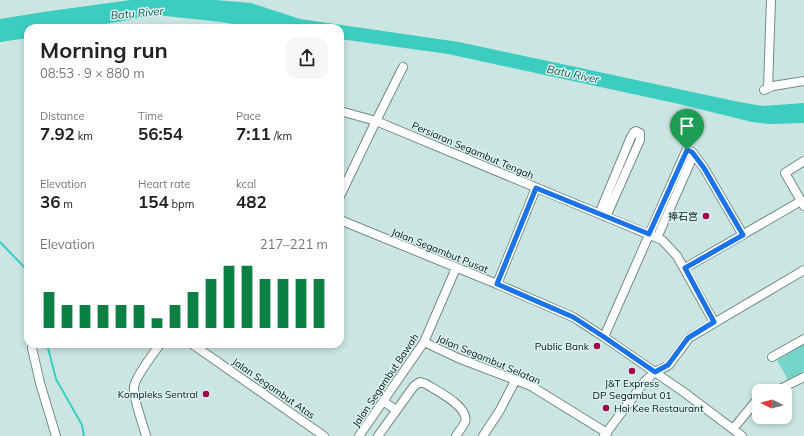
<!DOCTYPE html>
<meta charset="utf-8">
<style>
body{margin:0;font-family:Mulish,"Noto Sans SC",sans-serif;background:#f6f6f6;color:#222;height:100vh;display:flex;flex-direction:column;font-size:15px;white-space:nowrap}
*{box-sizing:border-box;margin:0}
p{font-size:13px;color:#767676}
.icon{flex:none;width:22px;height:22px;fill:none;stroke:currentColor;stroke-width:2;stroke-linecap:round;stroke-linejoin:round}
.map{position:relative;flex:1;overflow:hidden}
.panel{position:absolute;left:24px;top:24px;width:320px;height:324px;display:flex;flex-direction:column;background:#fff;border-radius:12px;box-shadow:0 2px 6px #0003}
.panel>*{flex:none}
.needle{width:26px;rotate:276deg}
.buttons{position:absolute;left:752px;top:384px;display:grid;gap:8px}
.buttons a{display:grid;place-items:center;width:40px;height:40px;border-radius:8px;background:#fff;box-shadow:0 2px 6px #0003;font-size:20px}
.pin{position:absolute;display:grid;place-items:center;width:34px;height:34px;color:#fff;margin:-41px -17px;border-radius:50% 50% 50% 0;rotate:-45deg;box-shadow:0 0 4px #0007}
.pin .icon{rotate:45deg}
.round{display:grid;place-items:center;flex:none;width:42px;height:42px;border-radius:12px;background:#f6f6f6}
.head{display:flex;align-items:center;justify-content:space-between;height:68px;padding:0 16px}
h1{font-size:22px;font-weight:700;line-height:30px}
.stats{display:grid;grid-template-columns:repeat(3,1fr);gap:6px;height:68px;padding:4px 16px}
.stats div{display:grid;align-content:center}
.stats b{font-size:17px;font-weight:700}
.stats small{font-size:11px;font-weight:400}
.stats p{font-size:11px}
.chart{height:112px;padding:8px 16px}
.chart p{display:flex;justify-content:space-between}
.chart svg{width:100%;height:72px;margin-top:4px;stroke:#0b8043;stroke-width:6}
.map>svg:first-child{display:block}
.green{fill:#76d5ca}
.water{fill:#3bcec0}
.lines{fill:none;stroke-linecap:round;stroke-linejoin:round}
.stream{stroke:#3bcec0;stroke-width:2}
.minor-casing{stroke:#738b88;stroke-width:10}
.minor{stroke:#fff;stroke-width:8}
.route-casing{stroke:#fff;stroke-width:8}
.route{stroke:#1a73e8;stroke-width:5}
.poi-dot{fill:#9f0246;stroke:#d8f3ef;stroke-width:1.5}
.labels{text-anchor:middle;stroke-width:3;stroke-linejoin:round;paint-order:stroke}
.street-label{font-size:10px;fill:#0a1312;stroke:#d8f3ef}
.poi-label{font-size:10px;fill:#0a1312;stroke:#d8f3ef;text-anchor:end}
.water-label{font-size:11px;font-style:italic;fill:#1e5852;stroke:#d8f3ef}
</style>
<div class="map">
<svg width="804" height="436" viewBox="0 0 804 436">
<rect width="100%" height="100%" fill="#cbe5e2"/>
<path class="green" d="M804 344V371L788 380 777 360Z"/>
<path class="water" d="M131 0H215L251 3 300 19 459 42 739 102 763 106 804 103V123L769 124 752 122 679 104 448 54 340 39V28H260L221 22 156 15 83 28H28V38L0 42V19L43 12Z"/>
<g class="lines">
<path class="stream" d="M0 242 25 268 28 276
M47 344 56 379 82 425 84 436"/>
<defs>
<path id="minor" d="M768 88 771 0
M764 90 773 86 804 81
M340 111 376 121 662 240 677 256 714 322
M804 161 785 173 804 206
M340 196 376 121 403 67
M599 214 631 137 634 132 636 131 640 133V140L606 217
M340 220 497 284 573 317 604 337 685 393 742 436
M657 238 694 154
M685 268 801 201
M497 284 536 188
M604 337 686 151 692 152 704 168 743 235
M424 342 458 358 531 386 607 433
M192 344 324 436
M32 348 40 383 56 436
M772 357 804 339
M776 391 804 377
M383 401 396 410
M733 429 756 401 759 399
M146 436C143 424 133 399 134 387 135 377 154 353 160 344
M359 436 424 342 456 268
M378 436 414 386 420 382 426 384C437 391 470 407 465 422 463 427 458 432 456 436
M483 436 500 410 516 379
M604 436 645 381 655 372 669 365 689 338 804 270"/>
</defs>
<use href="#minor" class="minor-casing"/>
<use href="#minor" class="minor"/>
</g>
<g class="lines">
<defs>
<path id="route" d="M687 150 692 152 704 168 743 235 685 268 714 322 688 338 668 365 655 372 604 337 573 317 497 284 536 188 649 234Z"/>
</defs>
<use href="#route" class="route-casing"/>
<use href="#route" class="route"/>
</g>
<g class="poi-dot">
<circle cx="706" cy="216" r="4"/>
<circle cx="597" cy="346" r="4"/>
<circle cx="632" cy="371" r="4"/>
<circle cx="206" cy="394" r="4"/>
<circle cx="606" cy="408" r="4"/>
</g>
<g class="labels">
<g class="street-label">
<text transform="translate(473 150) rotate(23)" y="4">Persiaran Segambut Tengah</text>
<text transform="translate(440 250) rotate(22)" y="4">Jalan Segambut Pusat</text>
<text transform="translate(489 359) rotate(23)" y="4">Jalan Segambut Selatan</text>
<text transform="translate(385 380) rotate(-56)" y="4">Jalan Segambut Bawah</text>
<text transform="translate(274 388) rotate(35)" y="4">Jalan Segambut Atas</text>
</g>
<g class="poi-label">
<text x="698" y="220">捧石宫</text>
<text x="589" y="350">Public Bank</text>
<text x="632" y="387" text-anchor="middle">J&amp;T Express<tspan x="632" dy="12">DP Segambut 01</tspan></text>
<text x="198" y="398">Kompleks Sentral</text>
<text x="614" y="412" text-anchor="start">Hoi Kee Restaurant</text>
</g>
<g class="water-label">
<text transform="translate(137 13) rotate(-5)" y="4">Batu River</text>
<text transform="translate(573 74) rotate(12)" y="4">Batu River</text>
</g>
</g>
</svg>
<div class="buttons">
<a><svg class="needle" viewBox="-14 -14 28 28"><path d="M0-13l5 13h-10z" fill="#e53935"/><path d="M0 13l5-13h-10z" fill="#767676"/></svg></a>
</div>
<div class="pin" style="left:687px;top:150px;background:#1e9e55"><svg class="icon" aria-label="arrive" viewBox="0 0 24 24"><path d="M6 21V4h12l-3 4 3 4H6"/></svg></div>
<section class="panel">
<div class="head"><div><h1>Morning run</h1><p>08:53 · 9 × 880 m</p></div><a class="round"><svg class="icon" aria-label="share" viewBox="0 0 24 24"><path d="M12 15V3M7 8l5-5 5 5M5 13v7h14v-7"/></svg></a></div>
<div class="stats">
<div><p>Distance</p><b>7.92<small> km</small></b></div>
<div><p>Time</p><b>56:54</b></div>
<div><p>Pace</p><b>7:11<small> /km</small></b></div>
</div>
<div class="stats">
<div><p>Elevation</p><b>36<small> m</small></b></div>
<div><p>Heart rate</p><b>154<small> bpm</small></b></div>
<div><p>kcal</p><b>482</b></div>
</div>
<div class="chart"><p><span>Elevation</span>217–221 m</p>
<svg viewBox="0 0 160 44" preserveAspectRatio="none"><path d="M5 44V22M15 44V30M25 44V30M35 44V30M45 44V30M55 44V30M65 44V38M75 44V30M85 44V22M95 44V14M105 44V6M115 44V6M125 44V14M135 44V14M145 44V14M155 44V14"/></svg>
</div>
</section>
</div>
